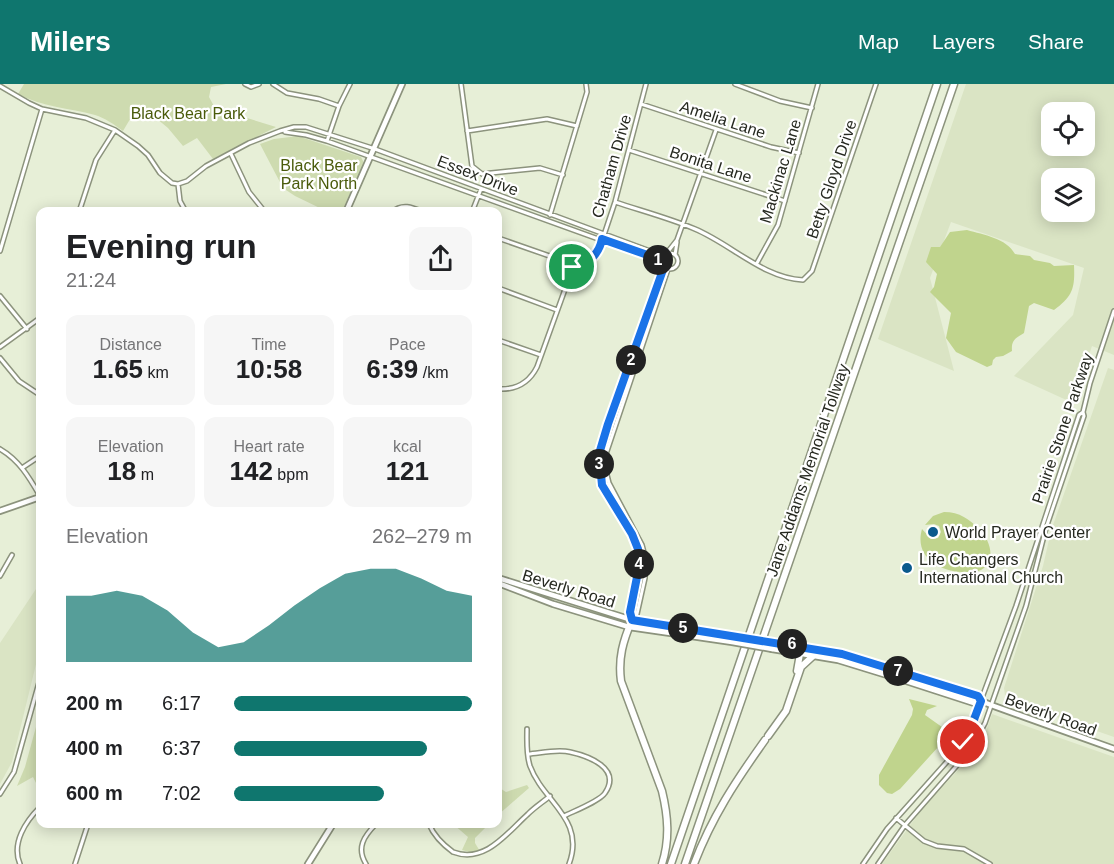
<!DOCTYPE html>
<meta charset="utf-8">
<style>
body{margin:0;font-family:Arial,sans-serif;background:#f6f6f6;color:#202124;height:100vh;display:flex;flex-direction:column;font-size:22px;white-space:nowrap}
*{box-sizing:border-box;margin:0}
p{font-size:20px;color:#757577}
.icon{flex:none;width:33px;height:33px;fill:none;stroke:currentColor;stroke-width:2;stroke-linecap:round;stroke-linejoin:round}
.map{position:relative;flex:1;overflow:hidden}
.details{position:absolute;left:36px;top:123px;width:466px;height:621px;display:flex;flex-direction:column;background:#fff;border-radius:12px;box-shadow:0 3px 15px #0003}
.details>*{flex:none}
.buttons{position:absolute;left:1041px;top:18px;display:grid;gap:12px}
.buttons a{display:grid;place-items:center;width:54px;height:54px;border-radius:12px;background:#fff;box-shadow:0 3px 15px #0003;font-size:30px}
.pin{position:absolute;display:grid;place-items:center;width:51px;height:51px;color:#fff;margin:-26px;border:3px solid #fff;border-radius:50%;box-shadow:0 2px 6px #0007}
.km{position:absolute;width:30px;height:30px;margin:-15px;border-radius:50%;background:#222;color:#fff;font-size:16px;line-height:30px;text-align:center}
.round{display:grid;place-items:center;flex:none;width:63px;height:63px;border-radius:12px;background:#f6f6f6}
.head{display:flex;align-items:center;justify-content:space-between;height:102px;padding:0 30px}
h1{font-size:33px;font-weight:700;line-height:45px}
.metrics{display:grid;grid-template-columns:repeat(3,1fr);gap:9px;height:102px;padding:6px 30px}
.metrics div{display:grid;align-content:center;border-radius:12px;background:#f6f6f6;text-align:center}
.metrics b{font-size:26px;font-weight:700}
.metrics small{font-size:16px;font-weight:400}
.metrics p{font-size:16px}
.chart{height:168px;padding:12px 30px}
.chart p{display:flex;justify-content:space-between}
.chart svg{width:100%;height:108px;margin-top:6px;fill:#0f766e;opacity:.7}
ul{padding:0 30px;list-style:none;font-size:20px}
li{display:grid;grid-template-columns:96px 72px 1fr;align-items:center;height:45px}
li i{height:15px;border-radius:8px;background:#0f766e}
header{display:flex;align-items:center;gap:36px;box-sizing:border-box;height:84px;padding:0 30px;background:#0f766e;color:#fff}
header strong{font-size:28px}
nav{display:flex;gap:33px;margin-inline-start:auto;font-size:21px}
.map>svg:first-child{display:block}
.built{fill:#dae4c4;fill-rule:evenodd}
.green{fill:#cedbb0}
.water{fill:#c0d48d}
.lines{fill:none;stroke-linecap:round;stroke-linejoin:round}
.street-casing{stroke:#8c937d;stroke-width:6}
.secondary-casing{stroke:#8c937d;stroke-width:8}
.highway-casing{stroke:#8c937d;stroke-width:9}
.street{stroke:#fff;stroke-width:3}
.secondary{stroke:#fff;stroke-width:4.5}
.highway{stroke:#fff;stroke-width:6}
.secondary-bridge-casing{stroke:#8c937d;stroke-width:8;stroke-linecap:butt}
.secondary-bridge{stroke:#fff;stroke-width:4.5}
.route-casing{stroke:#fff;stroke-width:12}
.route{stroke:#1a73e8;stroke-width:8}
.poi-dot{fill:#0a5a8d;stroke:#fff;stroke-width:2}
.labels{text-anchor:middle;stroke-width:4.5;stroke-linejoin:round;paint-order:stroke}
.park-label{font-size:16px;fill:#4a5b0b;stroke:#fff}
.street-label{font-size:16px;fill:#262920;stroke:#fff}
.poi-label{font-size:16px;fill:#262920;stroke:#fff;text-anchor:start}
</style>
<header>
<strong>Milers</strong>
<nav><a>Map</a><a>Layers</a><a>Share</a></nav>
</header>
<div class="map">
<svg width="1114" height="780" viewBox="0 0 1114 780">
<rect width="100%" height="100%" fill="#e7efd7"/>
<path class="built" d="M966 0H1114V271L1092 262 1073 319 1014 292 1073 231 1084 184 951 138 930 194 954 287 878 255ZM1052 28H1084V62H1052ZM1052 94H1084V128H1052Z
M1108 284 1114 286V653L1011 617 1005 611 1004 604 1043 482 1051 447Z
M40 499V564L12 678 0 700V559Z
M992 630 1114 673V780H882L922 725 973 670 986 647Z"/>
<path class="green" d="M24 0H226L211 3 209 13 215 24 276 43 213 75 197 54 183 62 168 44 139 20 123 47C115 41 105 34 95 31 69 24 42 23 18 10Z
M298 52 361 73 364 79 342 127H326L295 112 283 104 260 60 274 55Z
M36 643 40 645V707L33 693 17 702 25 683Z
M527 701 529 704 498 731V703L506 708Z
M453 740H489L475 754V759L481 769H473L462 766 468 753Z"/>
<path class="water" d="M967 146C984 151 1006 154 1015 170L1030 172 1034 176 1050 179 1054 182 1074 181C1075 204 1073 212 1054 226L1034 219 1029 222 1024 249C1016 254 1011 256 1012 267L1003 272 996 273 993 276 992 281 987 283 956 268 946 254 951 229 930 208 934 203 937 190 926 178 931 163H940L950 148Z
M944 428C960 428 969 435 980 446 990 456 997 477 981 486 975 489 968 488 962 488 939 487 914 473 922 445L931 455 938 454 941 448 939 442 934 440 925 441 933 432Z
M909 615 937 622 927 626 925 631 949 648V651L900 705 892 710 887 709 879 701V691L912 631 913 625Z"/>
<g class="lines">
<defs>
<path id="street" d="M245 0 251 3 259 0
M273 0 287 9 319 15 339 22
M461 0 472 82 482 90 540 84 563 91
M735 0 780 17 812 24
M0 2 29 19 42 25 86 34 115 46 138 62 148 71 160 89 172 99 178 100 187 97 206 82 249 59 280 47 294 43H306L375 65 658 170 665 171
M641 20 771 63 799 69
M467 47 547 35 577 42
M285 48 306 51 327 57 662 178
M327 57 339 22 350 0
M629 66 785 117
M231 70 249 108 265 128
M178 100 180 117 186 128
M615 118C642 127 669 134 695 145 731 160 763 194 803 196L812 187 876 0
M79 128 96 76 115 46
M392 128C402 119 412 123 423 128
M472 128 481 105
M550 131 587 8 586 0
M498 154 561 176 575 187
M0 167 42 25
M662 177a8 8 0 1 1 16 0a8 8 0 1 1-16 0Z
M666 170 677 156 716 46
M675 171 677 158
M757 179 778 141 818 0
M498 204 557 226
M0 212 27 245
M498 256 541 271
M0 263 40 234
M0 274 19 297 40 311
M498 305C516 306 529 299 537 283L568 197 572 190 595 172 600 163 615 118 646 0
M0 365C19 376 29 393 40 412
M22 384 40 372
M0 492 12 471
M632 536 630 528 639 483 638 465 632 451 602 401 599 370 608 340 665 183
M632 536 637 530 645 494 646 476 642 461 609 399 606 387V370L668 185
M527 645C527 657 526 670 530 682 543 718 586 735 569 780
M528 670C541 669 557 665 570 668 588 672 622 684 605 709 600 717 574 727 564 732
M0 710 14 688 40 595
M896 734 924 757 937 762 964 765 990 780
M429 740C434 752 442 760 453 768 485 780 507 749 528 730 535 723 543 718 550 712
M20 780C11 759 26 737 40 723
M75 780 88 740
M366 780C356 764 364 752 376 740
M863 780 887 745 953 671 970 646 1016 522 1079 331 1083 328 1090 299 1114 227
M878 780 905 741 960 678 973 661 985 639 1026 522 1046 444 1084 332 1083 328"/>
<path id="secondary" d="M346 128 402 0
M0 427 40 413
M498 494 632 536 735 552
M498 499 553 520 629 543 732 558
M777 558 842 570 978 613 981 617 991 621 1114 665
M772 565 838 576 903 596 974 619 981 617
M308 780 333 740"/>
<path id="highway" d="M632 536C623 557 618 574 621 597L662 707C668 732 670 755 662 780
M796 561 800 570 797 587
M768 652 786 627 801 583 813 572
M671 780 937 0
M685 780 954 0
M694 780C712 733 735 698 765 656"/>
</defs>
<use href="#street" class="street-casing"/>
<use href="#secondary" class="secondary-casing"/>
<use href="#highway" class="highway-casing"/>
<use href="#street" class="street"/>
<use href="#secondary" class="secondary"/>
<use href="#highway" class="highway"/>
<defs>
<path id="secondary-bridge" d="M735 552 777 558
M732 558 772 565"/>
</defs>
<use href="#secondary-bridge" class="secondary-bridge-casing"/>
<use href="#secondary-bridge" class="secondary-bridge"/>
</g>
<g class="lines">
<defs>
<path id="route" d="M572 183 576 187C588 178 599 171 602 155L656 174 662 178 664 183 608 340 599 370 602 401 632 450 638 465 639 483 630 528 632 536 842 570 978 612 981 617 970 646 963 658"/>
</defs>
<use href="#route" class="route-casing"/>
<use href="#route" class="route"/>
</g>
<g class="poi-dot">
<circle cx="933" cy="448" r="6"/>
<circle cx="907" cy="484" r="6"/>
</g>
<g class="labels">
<g class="park-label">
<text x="188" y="35">Black Bear Park</text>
<text x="319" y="87">Black Bear<tspan x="319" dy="18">Park North</tspan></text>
</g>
<g class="street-label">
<text transform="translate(723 35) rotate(18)" y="6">Amelia Lane</text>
<text transform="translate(711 80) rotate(18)" y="6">Bonita Lane</text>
<text transform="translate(611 82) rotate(-74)" y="6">Chatham Drive</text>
<text transform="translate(780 87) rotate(-73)" y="6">Mackinac Lane</text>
<text transform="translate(478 91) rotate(21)" y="6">Essex Drive</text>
<text transform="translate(831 95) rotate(-71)" y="6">Betty Gloyd Drive</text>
<text transform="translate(1062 344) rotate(-71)" y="6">Prairie Stone Parkway</text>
<text transform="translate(807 386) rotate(-71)" y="6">Jane Addams Memorial Tollway</text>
<text transform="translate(569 504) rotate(17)" y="6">Beverly Road</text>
<text transform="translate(1051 630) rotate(20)" y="6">Beverly Road</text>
</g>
<g class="poi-label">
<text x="945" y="454">World Prayer Center</text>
<text x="919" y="481">Life Changers<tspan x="919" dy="18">International Church</tspan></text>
</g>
</g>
</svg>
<div class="buttons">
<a><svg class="icon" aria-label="locate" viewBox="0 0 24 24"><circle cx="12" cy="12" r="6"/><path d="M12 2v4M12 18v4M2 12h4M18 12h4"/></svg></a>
<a><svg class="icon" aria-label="layers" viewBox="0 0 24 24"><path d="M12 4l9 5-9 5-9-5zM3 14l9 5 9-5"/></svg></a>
</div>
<div class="pin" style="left:572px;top:183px;background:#1e9e55"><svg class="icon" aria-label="arrive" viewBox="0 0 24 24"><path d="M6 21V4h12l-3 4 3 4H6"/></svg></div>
<div class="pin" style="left:963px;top:658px;background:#d93025"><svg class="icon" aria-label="check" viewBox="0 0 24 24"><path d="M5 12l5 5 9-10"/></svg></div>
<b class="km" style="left:658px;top:176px">1</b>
<b class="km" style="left:631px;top:276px">2</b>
<b class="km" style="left:599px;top:380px">3</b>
<b class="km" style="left:639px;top:480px">4</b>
<b class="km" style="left:683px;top:544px">5</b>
<b class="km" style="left:792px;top:560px">6</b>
<b class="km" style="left:898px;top:587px">7</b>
<section class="details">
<div class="head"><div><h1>Evening run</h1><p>21:24</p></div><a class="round"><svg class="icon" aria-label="share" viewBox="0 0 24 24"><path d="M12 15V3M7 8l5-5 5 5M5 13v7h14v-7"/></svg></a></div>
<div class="metrics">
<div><p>Distance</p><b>1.65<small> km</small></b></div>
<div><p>Time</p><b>10:58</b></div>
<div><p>Pace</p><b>6:39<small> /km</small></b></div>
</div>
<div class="metrics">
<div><p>Elevation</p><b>18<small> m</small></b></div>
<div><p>Heart rate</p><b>142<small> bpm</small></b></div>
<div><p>kcal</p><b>121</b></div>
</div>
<div class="chart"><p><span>Elevation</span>262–279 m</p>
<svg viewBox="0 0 160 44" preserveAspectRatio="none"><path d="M0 44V17L10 17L20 15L30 17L40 23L50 32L60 38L70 36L80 29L90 21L100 14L110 8L120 6L130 6L140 10L150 15L160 17V44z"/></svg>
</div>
<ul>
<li><b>200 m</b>6:17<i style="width:100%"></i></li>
<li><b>400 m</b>6:37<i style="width:81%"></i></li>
<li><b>600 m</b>7:02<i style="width:63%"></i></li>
</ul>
</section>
</div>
